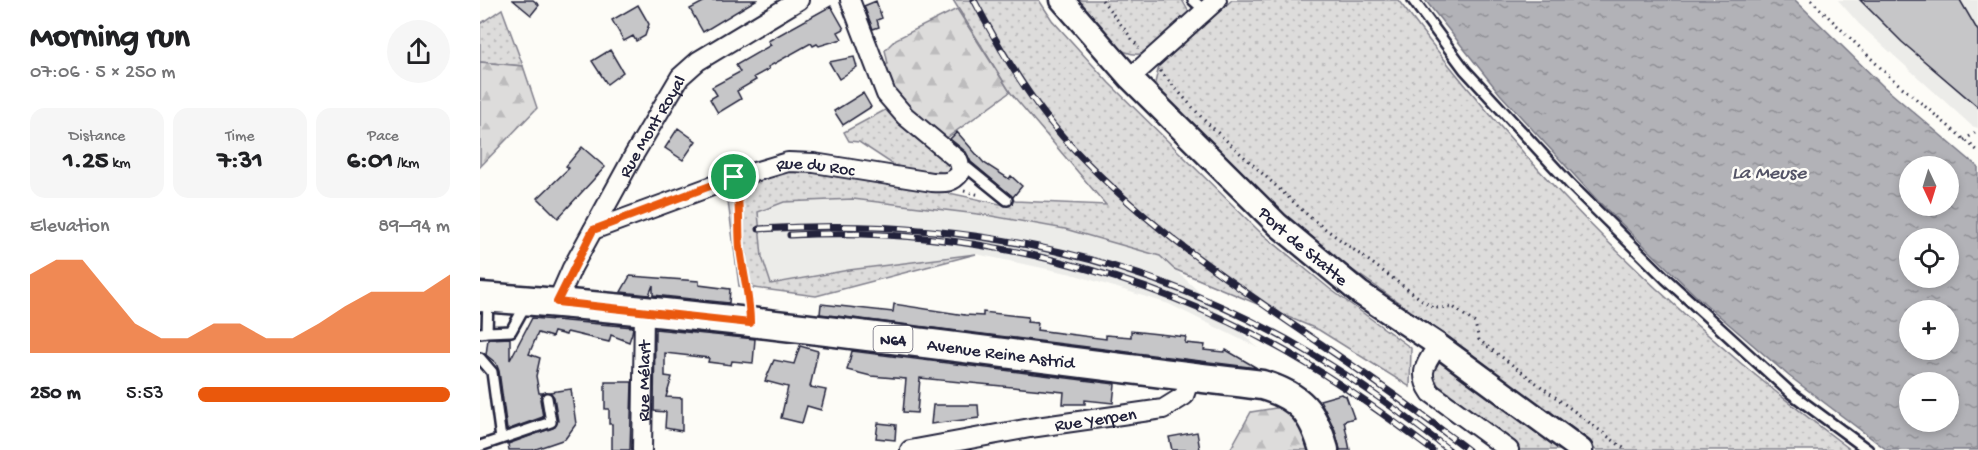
<!DOCTYPE html>
<meta charset="utf-8">
<style>
body{margin:0;font-family:"Gochi Hand",sans-serif;background:#f6f6f6;color:#202124;height:100vh;display:flex;flex-direction:column;font-size:22px;white-space:nowrap}
*{box-sizing:border-box;margin:0}
p{font-size:20px;color:#757577}
.icon{flex:none;width:33px;height:33px;fill:none;stroke:currentColor;stroke-width:2;stroke-linecap:round;stroke-linejoin:round}
.map{position:relative;flex:1;overflow:hidden}
.panel{display:flex;flex-direction:column;background:#fff;width:480px}
.panel>*{flex:none}
.needle{width:39px;rotate:176deg}
.buttons{position:absolute;left:1419px;top:156px;display:grid;gap:12px}
.buttons a{display:grid;place-items:center;width:60px;height:60px;border-radius:50%;background:#fff;box-shadow:0 3px 9px #0003;font-size:30px}
.pin{position:absolute;display:grid;place-items:center;width:51px;height:51px;color:#fff;margin:-26px;border:3px solid #fff;border-radius:50%;box-shadow:0 2px 6px #0007}
.round{display:grid;place-items:center;flex:none;width:63px;height:63px;border-radius:32px;background:#f6f6f6}
.overview{display:flex;align-items:center;justify-content:space-between;height:102px;padding:0 30px}
h1{font-size:33px;font-weight:700;line-height:45px}
.figures{display:grid;grid-template-columns:repeat(3,1fr);gap:9px;height:102px;padding:6px 30px}
.figures div{display:grid;align-content:center;border-radius:15px;background:#f6f6f6;text-align:center}
.figures b{font-size:26px;font-weight:700}
.figures small{font-size:16px;font-weight:400}
.figures p{font-size:16px}
.chart{height:168px;padding:12px 30px}
.chart p{display:flex;justify-content:space-between}
.chart svg{width:100%;height:108px;margin-top:6px;fill:#ea580c;opacity:.7}
ul{padding:0 30px;list-style:none;font-size:20px}
li{display:grid;grid-template-columns:96px 72px 1fr;align-items:center;height:45px}
li i{height:15px;border-radius:8px;background:#ea580c}
main{display:flex;flex:1;min-height:0}
.map>svg:first-child{display:block}
.built{fill:#ecece9}
.green{fill:url(#green-dots);stroke:#807f8b;stroke-width:1.5}
.forest{fill:url(#forest-firs);stroke:#807f8b;stroke-width:1.5}
.water{fill:url(#water-ripples);stroke:#787885;stroke-width:1.5;fill-rule:evenodd}
.building{fill:#c6c6c8;stroke:#22223b;stroke-width:1.5}
.lines{fill:none;stroke-linecap:round;stroke-linejoin:round}
.service-casing{stroke:#22223b;stroke-width:14}
.minor-casing{stroke:#22223b;stroke-width:22}
.tertiary-casing{stroke:#22223b;stroke-width:27}
.primary-casing{stroke:#22223b;stroke-width:33}
.path{stroke:#22223b;stroke-width:3;stroke-dasharray:1.5 4.5;stroke-linecap:butt}
.service{stroke:#fdfcf7;stroke-width:9}
.minor{stroke:#fdfcf7;stroke-width:18}
.tertiary{stroke:#fdfcf7;stroke-width:22}
.primary{stroke:#fdfcf7;stroke-width:28}
.rail-casing{stroke:#22223b;stroke-width:7}
.rail{stroke:#fdfcf7;stroke-width:4.5;stroke-dasharray:14;stroke-linecap:butt}
.route-casing{stroke:#fff;stroke-width:12}
.route{stroke:#ea580c;stroke-width:8}
.labels{text-anchor:middle;stroke-width:5;stroke-linejoin:round;paint-order:stroke}
.shield{fill:#fdfcf7;stroke:#646373;stroke-width:1.5}
.shield-label{font-size:16px;font-weight:bold;fill:#22223b}
.street-label{font-size:18px;fill:#22223b;stroke:#fdfcf7}
.water-label{font-size:20px;font-style:italic;fill:#545466;stroke:#fdfcf7}
</style>
<main>
<section class="panel">
<div class="overview"><div><h1>Morning run</h1><p>07:06 · 5 × 250 m</p></div><a class="round"><svg class="icon" aria-label="share" viewBox="0 0 24 24"><path d="M12 15V3M7 8l5-5 5 5M5 13v7h14v-7"/></svg></a></div>
<div class="figures">
<div><p>Distance</p><b>1.25<small> km</small></b></div>
<div><p>Time</p><b>7:31</b></div>
<div><p>Pace</p><b>6:01<small> /km</small></b></div>
</div>
<div class="chart"><p><span>Elevation</span>89–94 m</p>
<svg viewBox="0 0 160 44" preserveAspectRatio="none"><path d="M0 44V12L10 6L20 6L30 19L40 32L50 38L60 38L70 32L80 32L90 38L100 38L110 32L120 25L130 19L140 19L150 19L160 12V44z"/></svg>
</div>
<ul>
<li><b>250 m</b>5:53<i style="width:100%"></i></li>
</ul>
</section>
<div class="map">
<svg width="1498" height="450" viewBox="0 0 1498 450">
<defs>
<pattern id="green-dots" width="8" height="8" patternUnits="userSpaceOnUse" patternTransform="scale(1.5)"><rect width="8" height="8" fill="#dddcdb"/><path d="M2 2h.1M6 6h.1" fill="none" stroke="#bdbcbd" stroke-width="1.8" stroke-linecap="round"/></pattern>
<pattern id="forest-firs" width="22" height="20" patternUnits="userSpaceOnUse" patternTransform="scale(1.5)"><rect width="22" height="20" fill="#dddcdb"/><path d="M5 1l3.5 6h-7zM16 11l3.5 6h-7z" fill="#bdbcbd"/></pattern>
<pattern id="water-ripples" width="26" height="14" patternUnits="userSpaceOnUse" patternTransform="scale(1.5)"><rect width="26" height="14" fill="#b2b2b7"/><path d="M2 4q2-2 4 0t4 0M15 11q2-2 4 0t4 0" fill="none" stroke="#909096"/></pattern>
</defs>
<rect width="100%" height="100%" fill="#fdfcf7"/>
<filter id="ink" filterUnits="userSpaceOnUse"><feTurbulence type="fractalNoise" baseFrequency=".0167" numOctaves="2"/><feDisplacementMap in="SourceGraphic" scale="12" xChannelSelector="R" yChannelSelector="G"/><feConvolveMatrix kernelMatrix="1 2 1 2 8 2 1 2 1" color-interpolation-filters="sRGB"/></filter>
<g filter="url(#ink)">
<path class="built" d="M1358 0H1498V128L1492 126 1379 24Z
M373 199 506 215 585 229 681 256 778 348 689 304 592 274 496 254 369 270 291 284 282 257 278 212 304 202Z"/>
<path class="green" d="M473 0H559L572 20 629 83 780 232 850 289 931 348 930 387 839 330 694 269 680 256 585 229 506 215 373 199 304 202 278 212 282 257 291 284 369 270 496 254 336 296 259 286 246 186 307 170H325L437 186 529 206 532 198 535 201 626 205 530 92Z
M595 0H702L710 14C698 25 685 42 672 50 640 69 612 20 595 0Z
M752 0H918C1050 175 1194 319 1371 450H1116L988 351 854 257 808 220 682 96 675 83 679 66Z
M22 9 43 66 0 62V24Z
M409 108 470 162 472 169 466 175 426 173 379 142 369 141 364 132Z
M958 345 1101 450H1029L951 393 944 367Z"/>
<path class="forest" d="M477 9 530 92 461 142 414 105 398 66 408 64 405 50 416 39Z
M0 62 43 66 57 108 0 167Z
M802 407 823 425 832 450H750L771 412Z"/>
<path class="water" d="M945 0H1315L1404 87 1498 167V450H1407L1309 376 1215 295 1118 201 1020 94ZM1430 166H1468V206H1430ZM1430 238H1468V278H1430ZM1430 310H1468V350H1430ZM1430 382H1468V422H1430Z"/>
<path class="building" d="M33 0H53L59 5 51 15Z
M227 0H276L223 32 210 9Z
M1380 0H1480L1498 31V107L1422 42Z
M396 1 402 18 397 20 399 27 393 29 384 6Z
M158 5 169 24 165 36 156 41 153 36 144 41 132 20Z
M351 6 364 29 358 32 362 39 339 46 337 44 333 46 331 43 288 67 289 69 274 77 276 80 257 91 261 99 238 113 230 99 237 95 232 87 260 72 256 65 291 45 288 41Z
M130 50 143 72 127 84 112 61Z
M374 57 377 67 359 79 349 62Z
M383 93 391 107 363 125 354 111Z
M198 128 216 141 203 160 185 148Z
M477 132 504 163 529 179 531 176 542 186 533 197 491 162 486 152 470 139Z
M102 147 125 167 78 218 58 198 89 168 86 166Z
M150 276 219 281V285L250 289 249 303 173 295V285L169 295 141 292Z
M341 304 413 312 414 304 485 315 503 316V312L548 317 547 322 558 323 557 330 626 339V335L651 337V331L706 337 705 343 725 345 724 350 744 352 746 350 777 368 340 314Z
M52 318 153 327 152 333 149 342 131 335 129 342 87 332 86 335 74 332 72 337 58 333 49 354 60 358 56 376 59 393H63L60 399 63 417 27 430 19 371 16 363 6 355 8 339 30 338V360Z
M175 329 275 339 273 363 252 361 251 365 228 362 229 358 185 353V376L192 377 186 397 202 398V431L185 428 186 412 174 411Z
M320 346 338 351 330 387 346 390 341 410 327 406 322 423 301 418 308 387 285 381 294 360 314 364Z
M372 351 635 384 633 403 605 400V404H583L584 392 440 378 437 413 423 412 426 379 391 376 367 370Z
M125 382H152L150 450H132V424H129V409H125Z
M91 389 96 424 85 439 53 450H29L28 444 75 427 78 421 74 397 70 392Z
M861 394 866 396 874 418 864 421 870 450H860L855 430 840 400Z
M453 405H498L499 418 451 424Z
M398 423 416 425 415 440 396 438Z
M717 432 720 450H692L689 437Z"/>
<g class="lines">
<defs>
<path id="service" d="M713 0 724 10
M933 0 985 70 1090 184 1186 279 1312 394 1388 450
M480 162 527 200
M7 332 31 331 46 304
M0 333 7 332 8 299
M0 358 12 372 21 439
M0 446 71 422 67 398"/>
<g id="minor">
<path d="M650 78 737 0"/>
<path id="s1" d="M113 230 254 178 308 162 334 163 452 182C465 183 473 183 481 172L479 161 425 116 406 94 370 0"/>
<path id="s2" d="M77 302 92 268 155 153 200 77 218 61 319 0"/>
<path d="M958 345C946 363 937 373 951 393L1029 450"/>
<path id="s3" d="M162 450 164 312"/>
<path id="s4" d="M430 450 550 428 683 409 704 396 711 376"/>
</g>
<g id="tertiary">
<path id="s5" d="M582 0 650 78 798 225 880 293 958 345 1101 450"/>
</g>
<g id="primary">
<path id="s6" d="M0 297C262 315 522 355 782 385 820 396 833 412 844 450"/>
</g>
</defs>
<use href="#service" class="service-casing"/>
<use href="#minor" class="minor-casing"/>
<use href="#tertiary" class="tertiary-casing"/>
<use href="#primary" class="primary-casing"/>
<path class="path" d="M622 0 659 48
M1331 0 1409 76 1498 151
M680 71 724 120 832 219 953 308 973 307 995 323 999 340 1146 450
M1484 140 1498 131
M484 191 500 195
M258 194 260 247 270 300"/>
<use href="#service" class="service"/>
<use href="#minor" class="minor"/>
<use href="#tertiary" class="tertiary"/>
<use href="#primary" class="primary"/>
<defs>
<path id="rail" d="M494 0C519 48 547 96 583 137 657 221 749 281 841 344 891 378 940 413 988 450
M279 229C476 216 661 252 832 354 880 382 925 416 969 450
M310 235C489 225 675 272 829 365 872 391 912 420 952 450"/>
</defs>
<use href="#rail" class="rail-casing"/>
<use href="#rail" class="rail"/>
</g>
</g>
<g class="lines" filter="url(#ink)">
<defs>
<path id="route" d="M254 177C261 201 258 224 260 248 263 274 270 297 270 323L77 302 113 230Z"/>
</defs>
<use href="#route" class="route-casing"/>
<use href="#route" class="route"/>
</g>
<g class="labels">
<rect class="shield" x="393.5" y="326" width="39" height="26" rx="4.5"/>
<g class="shield-label">
<text x="413" y="345">N64</text>
</g>
<g class="street-label">
<text dy="6" stroke="none"><textPath href="#s2" startOffset="200">Rue Mont Royal</textPath></text>
<text dy="6" stroke="none"><textPath href="#s1" startOffset="234">Rue du Roc</textPath></text>
<text dy="6" stroke="none"><textPath href="#s5" startOffset="345">Port de Statte</textPath></text>
<text dy="6" stroke="none"><textPath href="#s6" startOffset="524">Avenue Reine Astrid</textPath></text>
<text dy="6" stroke="none"><textPath href="#s3" startOffset="69">Rue Mélart</textPath></text>
<text dy="6" stroke="none"><textPath href="#s4" startOffset="188">Rue Yerpen</textPath></text>
</g>
<g class="water-label">
<text x="1289" y="178">La Meuse</text>
</g>
</g>
</svg>
<div class="buttons">
<a><svg class="needle" viewBox="-14 -14 28 28"><path d="M0-13l5 13h-10z" fill="#e53935"/><path d="M0 13l5-13h-10z" fill="#757577"/></svg></a>
<a><svg class="icon" aria-label="locate" viewBox="0 0 24 24"><circle cx="12" cy="12" r="6"/><path d="M12 2v4M12 18v4M2 12h4M18 12h4"/></svg></a>
<a>+</a>
<a>−</a>
</div>
<div class="pin" style="left:254px;top:177px;background:#1e9e55"><svg class="icon" aria-label="arrive" viewBox="0 0 24 24"><path d="M6 21V4h12l-3 4 3 4H6"/></svg></div>
</div>
</main>
